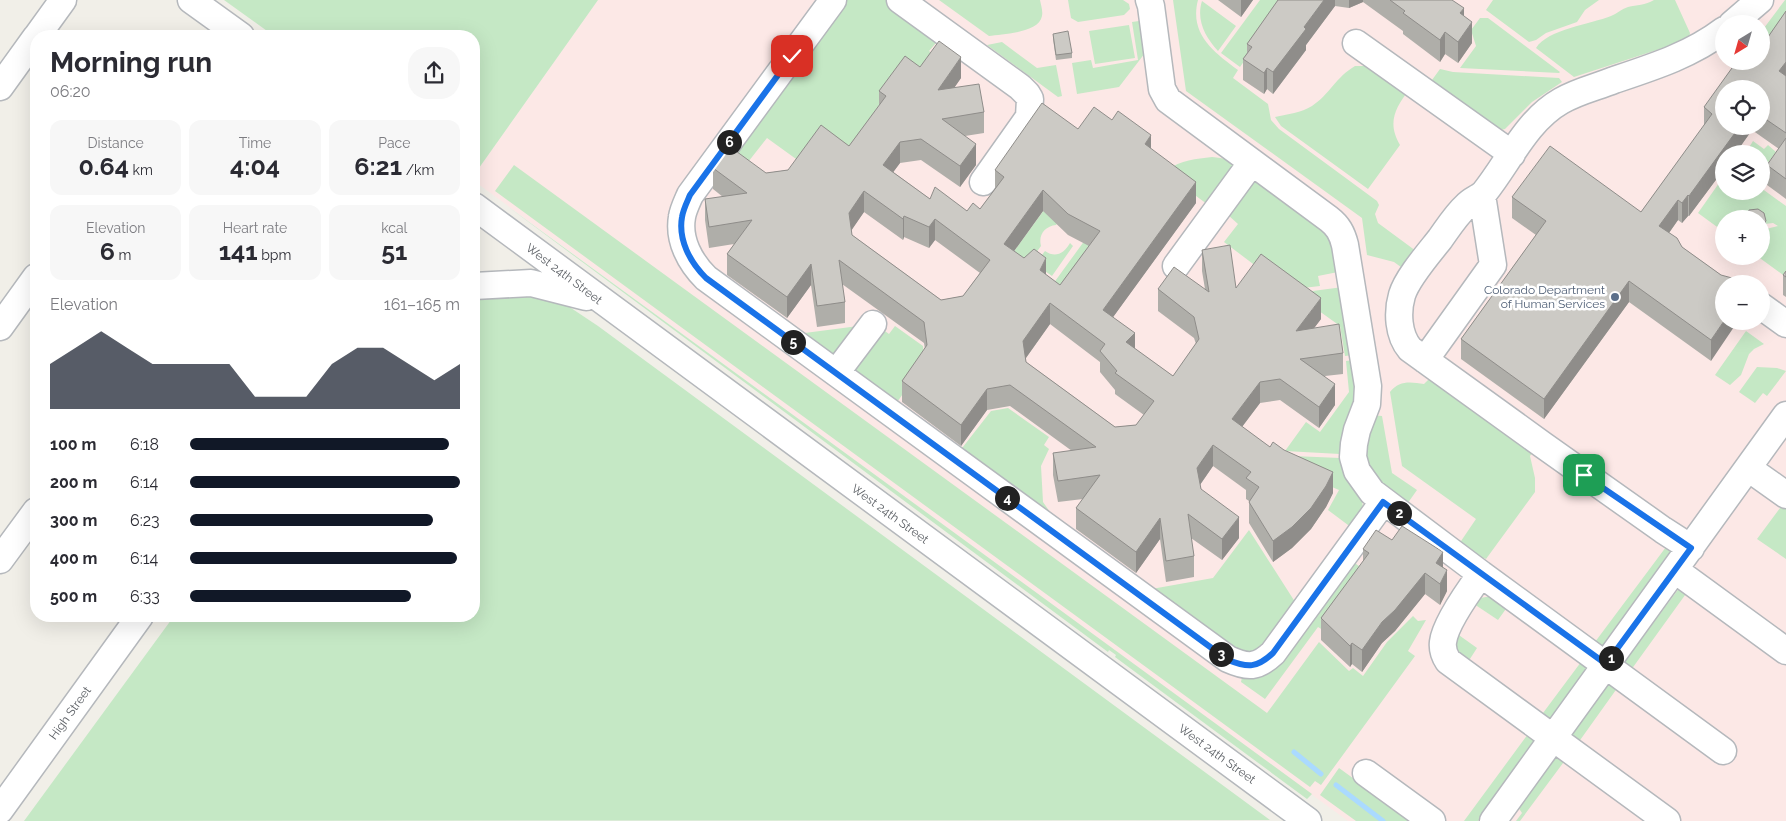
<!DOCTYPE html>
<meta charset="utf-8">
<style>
body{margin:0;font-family:Raleway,sans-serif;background:#f7f7f7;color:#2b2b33;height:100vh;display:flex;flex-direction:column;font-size:19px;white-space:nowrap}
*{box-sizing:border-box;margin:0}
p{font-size:16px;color:#7c7c81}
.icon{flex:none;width:28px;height:28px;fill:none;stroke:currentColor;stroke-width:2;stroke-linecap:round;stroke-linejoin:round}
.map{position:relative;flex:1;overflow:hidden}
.panel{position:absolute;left:30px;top:30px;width:450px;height:592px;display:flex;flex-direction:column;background:#fff;border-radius:20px;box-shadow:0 5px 20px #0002}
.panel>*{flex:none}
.needle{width:32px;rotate:217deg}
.controls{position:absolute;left:1715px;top:15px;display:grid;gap:10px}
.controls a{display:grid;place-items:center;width:55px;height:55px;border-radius:50%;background:#fff;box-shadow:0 5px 20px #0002;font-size:25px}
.pin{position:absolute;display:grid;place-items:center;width:42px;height:42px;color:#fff;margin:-21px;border-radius:10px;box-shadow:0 2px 8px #0006}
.km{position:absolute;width:25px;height:25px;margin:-12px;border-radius:50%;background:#222;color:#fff;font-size:14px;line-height:25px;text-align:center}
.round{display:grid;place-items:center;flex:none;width:52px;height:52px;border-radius:20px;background:#f7f7f7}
.head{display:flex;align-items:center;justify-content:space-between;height:85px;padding:0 20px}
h1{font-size:28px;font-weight:700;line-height:38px}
.metrics{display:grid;grid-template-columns:repeat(3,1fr);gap:8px;height:85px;padding:5px 20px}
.metrics div{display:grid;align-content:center;border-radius:12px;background:#f7f7f7;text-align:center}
.metrics b{font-size:25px;font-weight:700}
.metrics small{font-size:14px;font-weight:400}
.metrics p{font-size:14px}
.chart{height:140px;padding:10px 20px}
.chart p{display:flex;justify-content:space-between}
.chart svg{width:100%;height:90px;margin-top:5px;fill:#111827;opacity:.7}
ul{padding:0 20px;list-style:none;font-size:16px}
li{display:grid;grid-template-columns:80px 60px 1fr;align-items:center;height:38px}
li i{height:12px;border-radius:6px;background:#111827}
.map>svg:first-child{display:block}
.medical{fill:#fce8e6;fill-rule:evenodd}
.green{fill:#c5e8c5}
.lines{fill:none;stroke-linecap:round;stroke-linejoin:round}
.stream{stroke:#aadaff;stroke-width:5}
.minor-casing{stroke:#b5b8bc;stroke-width:29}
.minor{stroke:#fff;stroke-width:26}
.wall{fill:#afaea9;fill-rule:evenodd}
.shaded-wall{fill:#8f8d8a}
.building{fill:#cccac5;stroke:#8f8d8a;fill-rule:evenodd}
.route-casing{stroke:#fff;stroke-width:10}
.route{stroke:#1a73e8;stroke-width:6}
.service-dot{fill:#5c6f8a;stroke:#fff;stroke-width:2}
.labels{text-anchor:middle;stroke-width:5;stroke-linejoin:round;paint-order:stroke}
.street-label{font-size:12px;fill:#5f6368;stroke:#fff}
.service-label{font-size:12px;fill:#4e5e75;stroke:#fff;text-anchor:end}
</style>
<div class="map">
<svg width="1786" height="821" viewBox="0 0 1786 821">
<rect width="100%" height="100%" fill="#f1efe8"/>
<path class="medical" d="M598 0H1786V821H1348L474 181V175ZM1724 24H1761V61H1724ZM1724 89H1761V126H1724ZM1724 154H1761V191H1724ZM1724 219H1761V256H1724ZM1724 284H1761V321H1724Z"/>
<path class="green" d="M224 0H598L474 175V36H274Z
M845 0H886L936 36V43L929 51 937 57 919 82 904 72 874 112 882 118 849 162 803 164 767 138 741 171 726 160Z
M939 0H1040C1041 5 1043 11 1042 16 1039 33 1003 34 989 36Z
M1068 0H1123L1129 4 1130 9 1124 15 1078 22 1071 18Z
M1173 0H1198C1189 34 1214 52 1238 70L1233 78 1268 104 1271 120 1279 129 1377 201 1379 205 1375 214 1378 223 1416 251 1405 270 1394 262 1367 255 1362 218 1186 91Z
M1260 0H1288L1240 67 1221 53Z
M1493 0H1599L1585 10 1577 22 1546 33 1536 40 1529 42 1486 10Z
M1654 0H1675L1690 33 1689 38 1669 46 1574 77 1536 48C1548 29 1591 24 1611 16 1617 14 1621 9 1628 7 1637 5 1645 5 1654 0Z
M1785 0H1786V25L1774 42 1761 32Z
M1202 1 1236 26 1218 51C1205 37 1196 20 1202 1Z
M1480 18H1488L1560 72 1559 73 1460 68 1476 46 1471 30Z
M1139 21 1145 53 1119 87 1077 94 1072 63 1091 60 1093 68 1138 60 1132 22Z
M1129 25 1135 58 1095 64 1089 31Z
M1002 42 1037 68 1056 65 1062 96 1058 97 987 45Z
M1355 66H1366L1409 90C1395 108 1387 123 1400 145L1368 189 1281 126 1275 117C1288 114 1301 113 1312 106 1329 95 1336 77 1355 66Z
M1440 69 1453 72 1559 78 1562 82 1532 102 1505 129 1492 132 1432 89V80Z
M1753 141 1764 149 1768 145 1776 152 1761 172V154H1745Z
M1212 157C1224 158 1232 160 1241 166L1211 207 1169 176 1167 170C1181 160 1196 159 1212 157Z
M514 165 1267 713 1319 642 1349 671 1353 668 1363 676 1387 642 1413 616 1418 621 1426 620 1408 651 1415 656 1321 785 1315 781 1310 787 495 191Z
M1724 176V191H1761V188L1786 206V277L1757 256H1761V237L1766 229 1778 226 1773 223 1765 224 1761 219H1724V232L1698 213Z
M1253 178 1332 236 1338 272 1318 276 1320 286 1303 288 1297 297 1224 242 1238 224 1228 215Z
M492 195 1312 794 1307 799 1115 657 1116 655 1109 650 1108 652Z
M1044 210 1059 221 1056 225C1045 226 1038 235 1041 246L1019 276 1004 265Z
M1085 240 1100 251 1060 306 1045 295Z
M1070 243 1073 246 1052 276 1035 264 1045 251C1055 258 1064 254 1070 243Z
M1343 287 1353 355 1345 356 1340 326 1301 298 1305 292Z
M526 293 562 302 598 326 1270 820 24 821 174 616H474V295Z
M866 325 840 359 797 334Z
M878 326 889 334 895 326 923 346 925 363 895 405 847 367Z
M1746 331 1764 344 1754 349 1749 354 1741 375 1730 385 1715 375Z
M1354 360 1359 387 1340 454 1285 451 1306 422 1320 432 1349 392 1346 361Z
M1757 367 1777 368 1786 371 1767 396 1763 393 1755 403 1739 392Z
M1430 378 1533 452 1530 456 1535 478V492L1486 559 1484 558 1481 560 1459 544 1476 519 1402 466 1390 392C1399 380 1411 382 1424 384Z
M1008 408 1049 437 1044 445 1049 449 1041 466 1043 502 1057 522 959 452 991 411Z
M1372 415 1382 416 1392 473 1417 490 1405 507 1370 475 1364 449Z
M1293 456 1340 458C1345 474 1367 495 1362 511 1361 517 1356 523 1352 528L1328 510 1339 490 1285 467Z
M1783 504 1786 506V559L1757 539Z
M1249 530 1297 605 1265 650 1242 656 1146 590 1213 578Z
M1666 547 1672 552 1604 648 1595 642Z
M1352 561 1363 569 1326 632 1318 627 1265 699 1241 682 1242 677Z
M1680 587 1688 591 1631 670 1624 664 1625 661Z
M1486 597H1493L1508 606 1498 620 1474 604 1480 598Z
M1456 633 1477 648 1468 662C1455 652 1454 648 1456 633Z
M1581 662 1590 666 1551 720 1543 717V713Z
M1609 683 1618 687 1578 743 1571 737V734Z
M1528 734 1537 741 1478 821H1464Z
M1557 755 1566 759 1520 821H1516L1522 813 1518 807Z
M1339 768 1412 821H1356L1320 795Z"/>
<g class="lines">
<path class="stream" d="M1294 752 1321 774
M1336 785 1383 821"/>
<defs>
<path id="minor" d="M191 0 241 36
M833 0 690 195C687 202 683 210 682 217 678 240 690 262 706 278L1228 659C1248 668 1257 668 1273 653L1383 502
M900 0 1020 87 1027 94 1030 99 1029 117 983 182
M1149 0 1151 6 1162 89 1168 100 1329 219C1338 226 1342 233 1345 245L1368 386 1367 404 1357 430 1354 444 1353 457 1357 471 1372 492 1481 574
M1732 24 1760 0
M37 36 63 0
M1356 43 1512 154
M0 87 36 37
M474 206 1308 821
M1176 266 1252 162
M474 286 531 283 586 297
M1761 306 1786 324
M0 327 36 277
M1425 360 1493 265 1482 195
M836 373 873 324
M1748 468 1786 495
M1691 548 1663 530 1543 445 1410 349C1398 335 1397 312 1402 295 1407 278 1429 253 1440 239 1448 228 1456 215 1466 206 1471 200 1479 198 1484 193 1509 162 1526 121 1561 101 1578 91 1597 87 1614 80 1653 67 1691 55 1724 30
M0 560 36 511
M1675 570 1786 651
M1366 773 1432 821
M0 810 140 616
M1493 821 1786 415
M1667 821 1448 661C1444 655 1442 650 1443 642 1445 624 1470 589 1481 574L1723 751"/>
</defs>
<use href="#minor" class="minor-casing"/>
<use href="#minor" class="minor"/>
</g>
<path class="wall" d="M1218 0H1253L1241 17Z
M1278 0H1452L1464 16 1472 43 1458 63 1445 54 1440 62 1403 34V31L1363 2 1349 8 1335 6 1306 45V50L1273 94 1267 89 1264 94 1243 80V59L1247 53V44Z
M1786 11V199L1767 185V165L1779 149 1752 130 1735 154H1724V169L1689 216H1688L1682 223 1678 220 1669 233 1682 247 1721 275 1711 361 1629 302 1544 419 1461 359V339L1536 235 1512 218V197L1641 212 1704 126V107L1768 37ZM1761 89V126H1724Z
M1053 34 1072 53V58L1056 60 1053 39Z
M961 78 954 88 984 112V133L965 136 976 165 960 187 921 160 900 163 893 172 930 199 967 211 980 209 995 189V170L1078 129 1151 149 1196 203 1113 317 1135 349 1173 376 1196 344 1194 338 1158 311V289H1205L1202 271V250L1236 288 1321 319 1314 328 1343 353V374L1325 376 1335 405 1319 428 1280 400 1260 403 1242 427 1333 493 1326 507 1311 529 1292 548 1273 562 1249 523V501L1246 499V490L1213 466 1200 485 1201 489 1239 538 1222 560 1191 538 1194 556V577L1166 582 1160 539 1136 573 1076 529V508L1083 499 1058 502 1053 475V453L1072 451 1010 406 987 410 961 446 902 402V381L925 349 924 343 842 284 845 302V323L817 327 811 285 787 318 727 275V254L734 244 709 248 705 220V199L723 197 713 189V168L766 173 788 170 849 146 879 106V91ZM1043 211 1068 235 1089 246 1060 285 1014 251ZM864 212 903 240 904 237 929 248 935 240 980 273 963 296 941 300 852 235 851 230ZM1050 324 1100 362V372L1115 390V394L1144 415 1136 425 1115 427 1026 362V358Z
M1786 266V297L1783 295V275L1786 271Z
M1392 540 1443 567 1447 591 1440 605 1425 594 1395 631 1382 643 1362 672 1352 664 1350 667 1321 640V618L1363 562V549Z"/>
<path class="shaded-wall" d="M1241 0H1253L1241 17Z
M1324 0H1335V6L1306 45V50L1273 94V72L1304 27Z
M1349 0H1363V2L1349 8Z
M1464 8V29L1460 13Z
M1472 22V43L1458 63V42Z
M1445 32V54L1440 62V40Z
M961 57V78L938 111V90Z
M1786 62V83L1779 71Z
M1267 68V89L1264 94V73Z
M1740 126H1752V130L1735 154H1724V169L1689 216V196Z
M1151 135V156L1145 144Z
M900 142V163L883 186V165Z
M976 144V165L960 187V166Z
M1196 182V203L1103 331V310Z
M1043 190V211L1004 265V244Z
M864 191V212L849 234V213Z
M1688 195V216L1682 223V203Z
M1678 200V220L1659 247V226Z
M904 216V237L903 240V219Z
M935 219V240L929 248V227Z
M1766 221V230L1761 237V227Z
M1046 258V279L1040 270Z
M811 264V285L787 318V297Z
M1629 281V302L1544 419V399Z
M1321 298V319L1296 352V331Z
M1050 303V324L1023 362V341Z
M1724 321H1738L1711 361V340Z
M1135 333V354L1126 342Z
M1260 382V403L1232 440V419Z
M1335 384V405L1319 428V407Z
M987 389V410L961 446V425Z
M1213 445V466L1197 489V468Z
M1333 472V493L1326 507 1311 529 1292 548 1273 562V541Z
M1239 517V538L1222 560V539Z
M1160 518V539L1136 573V552Z
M1443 552V573L1436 563Z
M1447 570V591L1440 605V584Z
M1425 573V594L1395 631 1382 643 1362 672V650L1382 622Z
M1352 643V664L1350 667V646Z"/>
<path class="building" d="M1278 0H1324L1304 27 1306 29 1273 72 1267 68 1264 73 1243 59 1252 47 1247 44Z
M1390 0H1452L1464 8 1460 13 1472 22 1458 42 1445 32 1440 40 1403 13 1405 11Z
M1786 11V62L1779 71 1786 76V133L1761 116V89H1724V126H1740L1689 196 1688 195 1682 203 1678 200 1659 226 1677 238 1682 247 1721 275 1732 278 1740 284H1724V321L1711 340 1629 281 1544 399 1461 339 1546 221 1512 197 1550 146 1641 212 1712 114 1704 107 1737 61H1761V32L1768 37Z
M1068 31 1072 53 1056 55 1053 34Z
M939 41 961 57 938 90 979 84 984 112 942 119 976 144 960 166 921 139 900 142 883 165 930 199 935 187 967 211 973 203 980 209 1004 177 995 170 1042 103 1078 129 1094 107 1112 120 1118 111 1151 135 1145 144 1196 182 1103 310 1135 333 1126 342 1173 376 1199 339 1194 317 1158 289 1174 267 1209 292 1202 250 1230 245 1236 288 1261 254 1321 298 1296 331 1339 324 1343 353 1300 359 1335 384 1319 407 1280 379 1260 382 1232 419 1270 447 1273 442 1284 450 1333 472 1326 486 1311 508 1292 527 1273 541 1249 502 1259 487 1246 478 1251 472 1213 445 1197 468 1201 489 1239 517 1222 539 1188 514 1194 556 1166 561 1160 518 1136 552 1076 508 1100 475 1058 481 1053 453 1096 447 1010 385 987 389 961 425 902 381 927 345 924 322 839 260 845 302 817 306 811 264 787 297 727 254 752 220 709 227 705 199 747 193 713 168 729 146 766 173 788 170 821 125 849 146 886 96 879 91 905 56 920 67ZM1043 190 1068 214 1100 231 1060 285 1040 270 1046 258 1034 249 1024 258 1004 244ZM864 191 903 219 904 216 929 227 935 219 990 260 963 296 941 300 852 235 849 213ZM1050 303 1105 344 1100 351 1117 371 1115 373 1154 401 1136 425 1115 427 1026 362 1023 341Z
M1786 138V179L1767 165Z
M1758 209 1764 213 1766 221 1761 227V219H1743L1749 210Z
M1786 271V277L1783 275Z
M1402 526 1443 552 1436 563 1447 570 1440 584 1425 573 1395 610 1382 622 1362 650 1352 643 1350 646 1321 618 1369 553 1363 549 1376 530 1392 540Z"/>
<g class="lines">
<defs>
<path id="route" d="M792 56 690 195C687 202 683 210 682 217 678 240 690 262 706 278L1228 660C1248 668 1257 668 1273 653L1383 502 1606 664 1691 548 1584 475"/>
</defs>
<use href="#route" class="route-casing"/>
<use href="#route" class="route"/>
</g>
<circle class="service-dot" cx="1615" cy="297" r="5"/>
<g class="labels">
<g class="street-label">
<text transform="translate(564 274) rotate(37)" y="4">West 24th Street</text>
<text transform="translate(890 514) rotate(36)" y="4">West 24th Street</text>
<text transform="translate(70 713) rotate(-54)" y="4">High Street</text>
<text transform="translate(1217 754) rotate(36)" y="4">West 24th Street</text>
</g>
<g class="service-label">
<text x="1605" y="294">Colorado Department<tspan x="1605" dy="14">of Human Services</tspan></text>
</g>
</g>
</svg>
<div class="controls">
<a><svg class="needle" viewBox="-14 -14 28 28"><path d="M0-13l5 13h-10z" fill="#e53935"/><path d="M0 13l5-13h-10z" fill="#7c7c81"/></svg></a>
<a><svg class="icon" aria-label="locate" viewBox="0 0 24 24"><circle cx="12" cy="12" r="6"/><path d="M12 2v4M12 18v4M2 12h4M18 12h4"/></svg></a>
<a><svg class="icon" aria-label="layers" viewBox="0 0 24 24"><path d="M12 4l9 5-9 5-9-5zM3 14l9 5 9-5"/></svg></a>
<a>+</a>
<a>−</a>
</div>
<div class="pin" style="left:1584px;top:475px;background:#1e9e55"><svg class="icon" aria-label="arrive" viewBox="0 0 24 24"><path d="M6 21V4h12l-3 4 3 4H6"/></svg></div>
<div class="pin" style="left:792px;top:56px;background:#d93025"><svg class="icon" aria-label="check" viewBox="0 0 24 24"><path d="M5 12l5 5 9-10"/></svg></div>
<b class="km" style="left:1611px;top:658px">1</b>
<b class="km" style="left:1399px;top:513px">2</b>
<b class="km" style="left:1221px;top:654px">3</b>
<b class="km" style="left:1007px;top:498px">4</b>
<b class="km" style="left:793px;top:342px">5</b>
<b class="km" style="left:729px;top:142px">6</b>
<section class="panel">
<div class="head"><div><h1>Morning run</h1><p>06:20</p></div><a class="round"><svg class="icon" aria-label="share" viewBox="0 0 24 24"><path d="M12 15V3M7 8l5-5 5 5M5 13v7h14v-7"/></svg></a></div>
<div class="metrics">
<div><p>Distance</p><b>0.64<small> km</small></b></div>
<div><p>Time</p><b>4:04</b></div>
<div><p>Pace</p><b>6:21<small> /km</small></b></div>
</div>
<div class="metrics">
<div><p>Elevation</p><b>6<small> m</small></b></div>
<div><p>Heart rate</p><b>141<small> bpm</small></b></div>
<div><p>kcal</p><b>51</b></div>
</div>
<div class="chart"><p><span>Elevation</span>161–165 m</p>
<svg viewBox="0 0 160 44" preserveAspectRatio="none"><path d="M0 44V22L10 14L20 6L30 14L40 22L50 22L60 22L70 22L80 38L90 38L100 38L110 22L120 14L130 14L140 22L150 30L160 22V44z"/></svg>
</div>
<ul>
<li><b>100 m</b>6:18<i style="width:96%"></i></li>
<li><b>200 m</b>6:14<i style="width:100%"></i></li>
<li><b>300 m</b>6:23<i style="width:90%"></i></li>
<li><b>400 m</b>6:14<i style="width:99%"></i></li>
<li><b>500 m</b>6:33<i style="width:82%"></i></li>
</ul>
</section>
</div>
